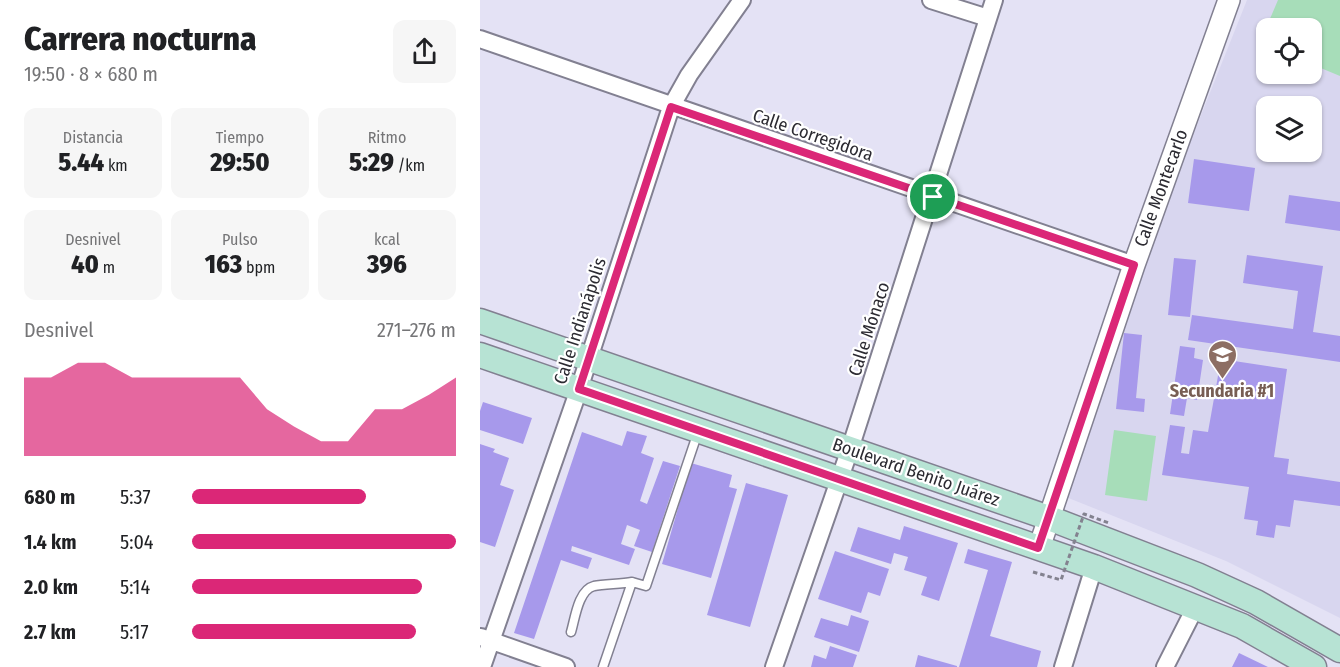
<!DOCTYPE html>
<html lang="es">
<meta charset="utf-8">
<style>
body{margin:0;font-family:"Fira Sans Condensed",sans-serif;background:#f6f6f6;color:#202124;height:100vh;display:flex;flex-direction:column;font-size:22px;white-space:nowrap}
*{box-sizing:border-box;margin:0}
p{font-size:20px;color:#757577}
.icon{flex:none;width:33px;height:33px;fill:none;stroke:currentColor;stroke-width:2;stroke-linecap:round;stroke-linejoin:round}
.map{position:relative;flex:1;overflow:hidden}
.panel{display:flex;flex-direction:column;background:#fff;width:480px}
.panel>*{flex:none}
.controls{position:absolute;left:776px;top:18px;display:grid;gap:12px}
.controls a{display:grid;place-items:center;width:66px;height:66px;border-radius:12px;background:#fff;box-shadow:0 2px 4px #0004;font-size:30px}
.pin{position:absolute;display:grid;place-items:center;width:51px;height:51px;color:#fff;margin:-26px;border:3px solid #fff;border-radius:50%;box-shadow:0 2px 6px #0007}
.round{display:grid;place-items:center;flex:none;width:63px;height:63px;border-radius:12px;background:#f6f6f6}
.head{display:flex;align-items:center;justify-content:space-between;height:102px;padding:0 24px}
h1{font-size:33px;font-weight:800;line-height:45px}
.figures{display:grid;grid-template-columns:repeat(3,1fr);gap:9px;height:102px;padding:6px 24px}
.figures div{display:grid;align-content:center;border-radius:12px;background:#f6f6f6;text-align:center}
.figures b{font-size:26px;font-weight:800}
.figures small{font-size:16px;font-weight:400}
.figures p{font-size:16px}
.chart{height:168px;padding:12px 24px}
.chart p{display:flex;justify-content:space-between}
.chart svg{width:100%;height:108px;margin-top:6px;fill:#db2777;opacity:.7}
ul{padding:0 24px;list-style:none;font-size:20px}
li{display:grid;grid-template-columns:96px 72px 1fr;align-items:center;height:45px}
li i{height:15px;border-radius:8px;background:#db2777}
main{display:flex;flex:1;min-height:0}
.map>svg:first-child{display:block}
.built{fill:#d8d6ef;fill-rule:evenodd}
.green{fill:#a7ddb9}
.building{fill:#a799eb}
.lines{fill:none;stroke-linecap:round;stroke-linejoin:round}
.service-casing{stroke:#828091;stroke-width:11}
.minor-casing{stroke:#828091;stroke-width:20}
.tertiary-casing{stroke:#828091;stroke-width:24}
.secondary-casing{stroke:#828091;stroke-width:27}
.service{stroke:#fff;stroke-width:8}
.minor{stroke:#fff;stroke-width:16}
.tertiary{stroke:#fff;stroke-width:21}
.secondary{stroke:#b7e3d4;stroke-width:24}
.path-bridge{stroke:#83828f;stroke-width:3;stroke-dasharray:4.5 3;stroke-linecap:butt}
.route-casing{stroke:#fff;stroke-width:12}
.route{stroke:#db2777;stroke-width:8}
.labels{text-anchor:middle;stroke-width:4.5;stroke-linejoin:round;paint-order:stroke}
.street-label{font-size:18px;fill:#2c2b32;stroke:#fff}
.education-label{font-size:18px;font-weight:bold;fill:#785e54;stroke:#fff}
</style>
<main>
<section class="panel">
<div class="head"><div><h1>Carrera nocturna</h1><p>19:50 · 8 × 680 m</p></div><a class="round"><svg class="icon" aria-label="share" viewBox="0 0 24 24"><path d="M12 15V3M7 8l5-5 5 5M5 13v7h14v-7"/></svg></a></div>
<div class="figures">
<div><p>Distancia</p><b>5.44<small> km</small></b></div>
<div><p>Tiempo</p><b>29:50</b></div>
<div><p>Ritmo</p><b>5:29<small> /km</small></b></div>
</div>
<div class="figures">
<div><p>Desnivel</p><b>40<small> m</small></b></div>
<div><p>Pulso</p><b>163<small> bpm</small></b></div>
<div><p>kcal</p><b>396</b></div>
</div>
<div class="chart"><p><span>Desnivel</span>271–276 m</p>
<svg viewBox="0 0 160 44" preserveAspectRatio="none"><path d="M0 44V12L10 12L20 6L30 6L40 12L50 12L60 12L70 12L80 12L90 25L100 32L110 38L120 38L130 25L140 25L150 19L160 12V44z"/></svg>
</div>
<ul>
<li><b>680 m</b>5:37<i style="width:66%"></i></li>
<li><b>1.4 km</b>5:04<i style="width:100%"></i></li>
<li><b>2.0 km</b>5:14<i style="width:87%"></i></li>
<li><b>2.7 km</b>5:17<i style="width:85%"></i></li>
</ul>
</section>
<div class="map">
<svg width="860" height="667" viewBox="0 0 860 667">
<rect width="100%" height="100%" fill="#e4e2f5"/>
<path class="built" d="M767 0H860V618L746 561 586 497 662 263ZM786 28H831V74H786ZM786 106H831V152H786Z"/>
<path class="green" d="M798 0H860V76L831 64V28H786Z
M634 430 676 436 667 501 625 495Z"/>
<path class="building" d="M714 159 775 168 769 211 708 203Z
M809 195 860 202V231L805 223Z
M767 255 843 266 833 332 860 336V362L708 340 712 315 813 329 818 291 763 283Z
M694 258 716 260 710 317 688 315Z
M644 333 662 335 656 398 665 399 664 412 636 409Z
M700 346 715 348 714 358 723 360 717 400 707 398 704 416 690 414Z
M741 359 807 369 794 457 809 459 807 474 860 482V506L814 500 810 527 796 525 794 538 776 535 778 521 764 519 769 487 682 475 690 425 705 427 701 453 709 454 713 430 728 432Z
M3 402 52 418 43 444 0 430V411Z
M147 431 167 436 161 453 174 458 160 501 167 504 183 461 200 466 172 552 154 546 160 530 147 525 141 544 155 549 149 565 92 546 91 551 112 558 108 569 81 560 54 639 34 633 102 432 142 446Z
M0 444 15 449 13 452 29 458 20 485 34 490 15 547 0 542Z
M211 463 252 475 249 487 257 489 231 578 182 564Z
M266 483 308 495 270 627 227 615Z
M424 526 478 543 459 601 441 595 447 577 424 570 428 557 414 553 411 564 370 551 378 527 420 540Z
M488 549 532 562 510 636 561 651 557 667H479L508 570 484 563Z
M355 551 409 569 400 596 388 592 381 613 338 599Z
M371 615 389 621 379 652 334 637 341 618 368 626Z
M350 646 377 655 373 667H331L334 655 346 659Z
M759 653 788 667H752Z
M438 655 477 666V667H435Z"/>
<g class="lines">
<defs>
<path id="service" d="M91 632C95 619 98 590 114 586 124 584 141 584 152 582
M123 667 152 582 166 586 218 432"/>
<path id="minor" d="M451 0 508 18
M0 39 654 265
M1 637 86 667
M2 667 99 389 191 107 209 75 262 0
M294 667 370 449 514 0
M583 667 614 567
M685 667 715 608"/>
<path id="tertiary" d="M559 548 654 265 749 0"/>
<path id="secondary" d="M0 321 569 518 717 575 776 602 860 650
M0 355 614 567 762 626 834 667"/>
</defs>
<use href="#service" class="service-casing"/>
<use href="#minor" class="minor-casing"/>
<use href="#tertiary" class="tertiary-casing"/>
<use href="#secondary" class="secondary-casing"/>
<use href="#service" class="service"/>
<use href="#minor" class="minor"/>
<use href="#tertiary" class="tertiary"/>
<use href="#secondary" class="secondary"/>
<path class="path-bridge" d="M553 572 581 580 604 514 629 523"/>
</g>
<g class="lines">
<defs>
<path id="route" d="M191 107 654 265 558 548 99 389Z"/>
</defs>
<use href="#route" class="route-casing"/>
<use href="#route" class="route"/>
</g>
<defs>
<symbol id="school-pin" viewBox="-11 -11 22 30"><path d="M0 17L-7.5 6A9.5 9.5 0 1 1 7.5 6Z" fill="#8d6e63" stroke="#fff"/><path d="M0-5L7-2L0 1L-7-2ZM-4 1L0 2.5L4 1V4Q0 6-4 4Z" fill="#fff"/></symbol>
</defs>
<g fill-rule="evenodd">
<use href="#school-pin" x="726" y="338" width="33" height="45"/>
</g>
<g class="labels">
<g class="street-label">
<text transform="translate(333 135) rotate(19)" y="6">Calle Corregidora</text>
<text transform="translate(681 188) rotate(-70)" y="6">Calle Montecarlo</text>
<text transform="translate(100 321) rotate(-72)" y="6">Calle Indianápolis</text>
<text transform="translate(389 329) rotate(-72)" y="6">Calle Mónaco</text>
<text transform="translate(436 472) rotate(19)" y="6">Boulevard Benito Juárez</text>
</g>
<g class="education-label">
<text x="742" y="397">Secundaria #1</text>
</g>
</g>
</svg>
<div class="controls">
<a><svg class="icon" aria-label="locate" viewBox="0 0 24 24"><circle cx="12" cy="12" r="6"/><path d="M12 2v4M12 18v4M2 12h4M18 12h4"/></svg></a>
<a><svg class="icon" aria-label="layers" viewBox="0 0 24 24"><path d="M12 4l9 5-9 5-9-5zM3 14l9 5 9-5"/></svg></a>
</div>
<div class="pin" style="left:453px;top:197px;background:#1e9e55"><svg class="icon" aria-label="arrive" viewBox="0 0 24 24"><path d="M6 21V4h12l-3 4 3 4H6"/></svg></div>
</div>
</main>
